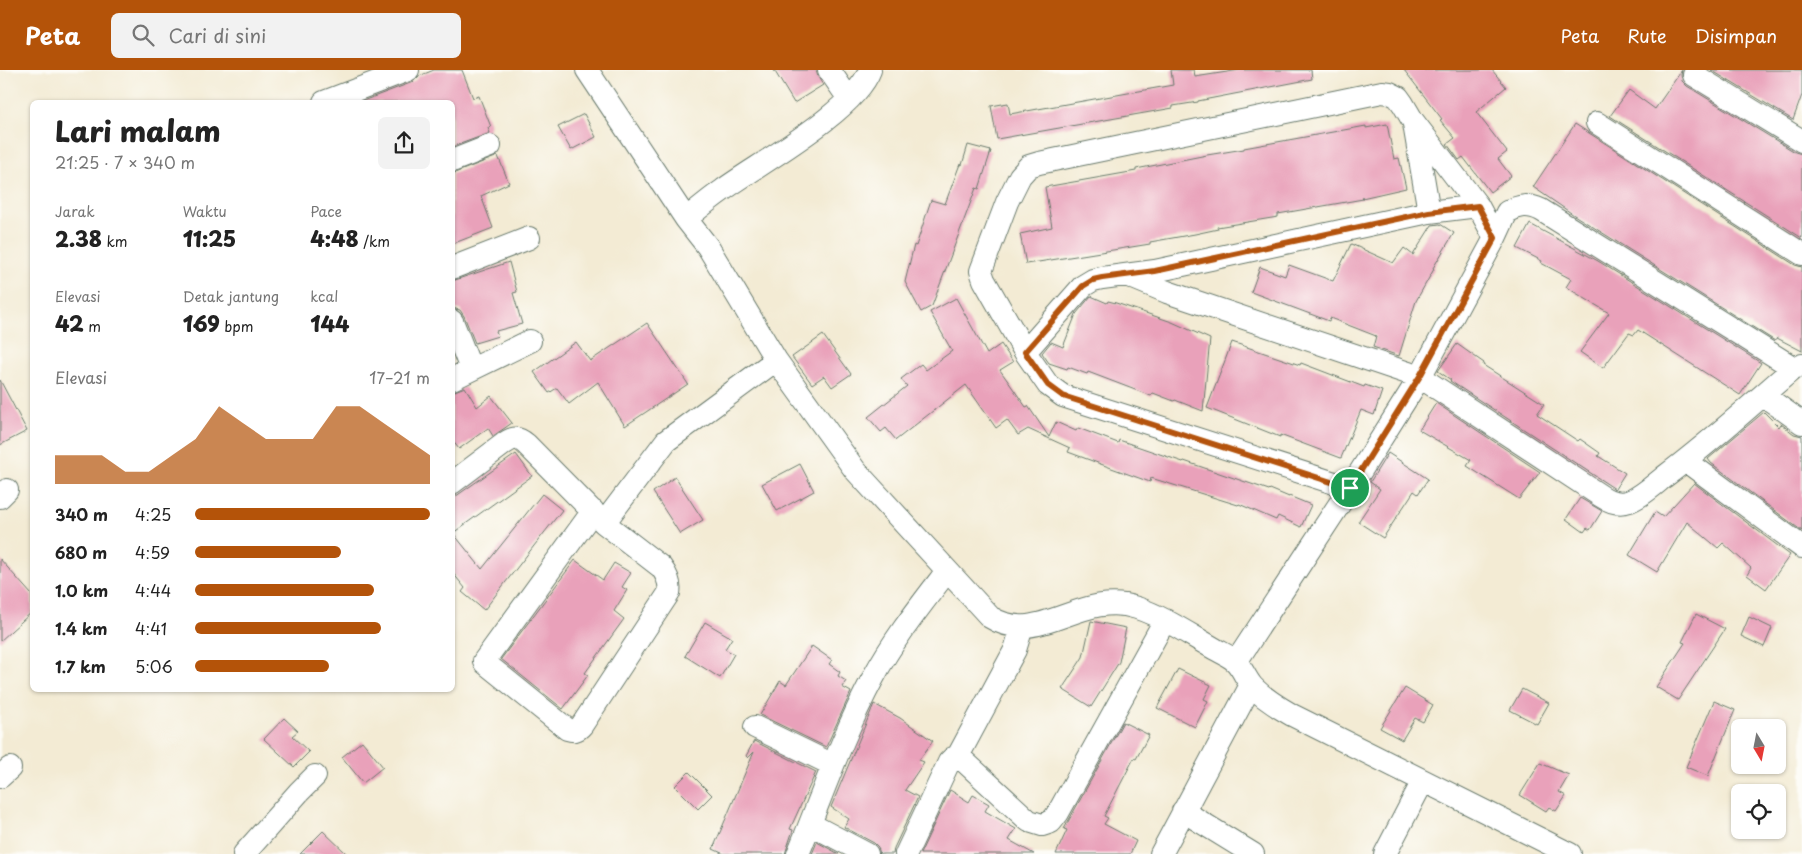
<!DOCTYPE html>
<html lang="id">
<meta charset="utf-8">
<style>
body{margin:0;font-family:"Playpen Sans",sans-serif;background:#f2f2f2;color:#222;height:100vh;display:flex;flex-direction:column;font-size:19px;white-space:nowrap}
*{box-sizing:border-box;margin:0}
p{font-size:16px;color:#767676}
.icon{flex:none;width:28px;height:28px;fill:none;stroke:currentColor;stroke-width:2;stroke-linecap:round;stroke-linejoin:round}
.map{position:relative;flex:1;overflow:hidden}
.side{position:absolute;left:30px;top:30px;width:425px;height:592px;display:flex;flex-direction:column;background:#fff;border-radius:8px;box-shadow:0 1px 4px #0004}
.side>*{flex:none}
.needle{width:32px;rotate:170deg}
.controls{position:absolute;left:1731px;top:649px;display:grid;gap:10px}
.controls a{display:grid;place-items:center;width:55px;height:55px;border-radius:8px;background:#fff;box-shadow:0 1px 4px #0004;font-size:25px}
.pin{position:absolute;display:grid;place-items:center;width:42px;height:42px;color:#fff;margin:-21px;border:2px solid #fff;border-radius:50%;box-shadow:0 1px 5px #0007}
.round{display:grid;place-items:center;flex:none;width:52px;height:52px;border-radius:8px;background:#f2f2f2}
.overview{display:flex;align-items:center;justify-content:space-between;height:85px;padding:0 25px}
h1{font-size:28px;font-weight:800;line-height:38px}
.stats{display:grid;grid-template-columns:repeat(3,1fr);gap:8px;height:85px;padding:5px 25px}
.stats div{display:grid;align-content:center}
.stats b{font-size:21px;font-weight:800}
.stats small{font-size:14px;font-weight:400}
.stats p{font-size:14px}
.chart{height:140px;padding:10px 25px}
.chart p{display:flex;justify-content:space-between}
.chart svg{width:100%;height:90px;margin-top:5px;fill:#b45309;opacity:.7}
ul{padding:0 25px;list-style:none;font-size:16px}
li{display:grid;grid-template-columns:80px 60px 1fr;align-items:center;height:38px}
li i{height:12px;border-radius:6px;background:#b45309}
header{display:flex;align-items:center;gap:30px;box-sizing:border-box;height:70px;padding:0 25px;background:#b45309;color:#fff}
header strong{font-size:24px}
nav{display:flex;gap:28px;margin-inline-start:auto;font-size:18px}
.search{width:350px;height:45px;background:#f2f2f2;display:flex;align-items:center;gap:12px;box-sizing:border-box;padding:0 18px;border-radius:8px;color:#767676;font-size:19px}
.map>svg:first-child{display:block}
.building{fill:#e9a1ba}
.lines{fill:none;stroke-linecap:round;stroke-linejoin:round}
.minor-casing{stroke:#697a6c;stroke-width:24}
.minor{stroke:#fff;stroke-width:22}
.route-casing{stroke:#fff;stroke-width:10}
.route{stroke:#b45309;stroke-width:6}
</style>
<header>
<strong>Peta</strong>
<div class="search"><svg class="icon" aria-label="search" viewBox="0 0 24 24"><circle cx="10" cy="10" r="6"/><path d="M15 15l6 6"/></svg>Cari di sini</div>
<nav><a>Peta</a><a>Rute</a><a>Disimpan</a></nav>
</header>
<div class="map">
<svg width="1802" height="784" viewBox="0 0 1802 784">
<rect width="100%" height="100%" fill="#fdfcf7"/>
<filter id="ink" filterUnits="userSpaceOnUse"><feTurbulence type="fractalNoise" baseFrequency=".02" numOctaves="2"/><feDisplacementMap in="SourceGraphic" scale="10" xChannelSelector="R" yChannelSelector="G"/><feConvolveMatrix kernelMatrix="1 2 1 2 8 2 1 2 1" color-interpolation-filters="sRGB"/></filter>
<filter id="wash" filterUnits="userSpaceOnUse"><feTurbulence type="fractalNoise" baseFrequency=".0096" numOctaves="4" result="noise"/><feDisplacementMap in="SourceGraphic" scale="20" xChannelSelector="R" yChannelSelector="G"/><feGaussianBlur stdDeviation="1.12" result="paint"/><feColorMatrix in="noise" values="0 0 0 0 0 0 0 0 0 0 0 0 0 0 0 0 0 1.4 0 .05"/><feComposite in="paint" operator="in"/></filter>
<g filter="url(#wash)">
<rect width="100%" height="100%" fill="#f3ebd4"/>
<g id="blocks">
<path class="building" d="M434 0H462L473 28 479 26 491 57 488 58 490 63 452 77V32H360L413 12 419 6Z
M774 0H816L818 7 823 15 794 33Z
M1171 0H1194L1195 7 1240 0H1311L1312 9 1198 31V32L1173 36V38L997 69 991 36 1008 33 1010 44 1173 15Z
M1404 0H1492L1506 17 1476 42 1507 82 1498 89 1511 106 1490 122 1463 87 1459 90 1447 74 1455 68 1440 50 1442 49Z
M1682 0 1681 5 1682 11 1687 16 1795 82 1802 84V168L1610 46 1629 20 1655 39Z
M1711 0H1802V25L1793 50Z
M584 44 596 67 571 80 558 57Z
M1387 54 1394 89 1399 88 1406 118 1362 128 1363 129 1278 144V147L1217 157 1218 159 1195 164 1150 172V174L1026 194 1020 164 1052 157 1045 117 1136 101V99L1207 85 1244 79V78L1366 56V58Z
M1575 54 1795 195 1802 197V281L1777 268 1775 271 1574 145 1533 117Z
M968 75 991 81 979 119 976 118 932 236 921 242 905 212 914 175 916 176 931 130 945 134 960 94 962 95Z
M498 86 509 113 481 126 493 158 452 174V104Z
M1440 154 1454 163 1433 198 1434 199 1416 231 1399 286 1373 277 1376 266 1330 248 1329 251 1251 222 1260 197 1285 206 1289 195 1333 211 1351 174 1393 193 1404 178 1413 185 1432 155Z
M1530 154 1598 191 1761 293 1740 325 1638 260 1634 265 1629 263 1603 298 1580 282 1609 243 1566 217 1571 209 1541 193 1542 191 1517 178Z
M509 192 517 222 513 223 522 254 496 261 498 266 475 273 464 246 460 240 452 238V211Z
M1091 226 1107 233 1108 231 1116 233 1172 252 1210 269 1203 341 1175 330 1174 331 1153 323 1151 326 1088 302 1087 304 1068 297 1067 299 1049 293 1042 283 1051 272 1063 277 1076 244Z
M956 228 987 284 1001 274 1013 292 1000 300 1026 337 1028 336 1049 367 1056 352 1076 361 1078 358 1118 373 1119 370 1183 392 1184 391 1269 420 1270 419 1289 427V426L1311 435 1301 457 1278 446 1276 450 1239 434 1238 435 1151 408 1150 412 1106 396 1068 382 1070 378 1028 359 1018 365 1007 350 996 358 966 315 896 370 886 358 881 362 868 347 907 316 901 309 921 294 926 300 952 281 930 242Z
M647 253 688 314 625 356 598 312 569 334 557 318 549 323 534 302 576 272 590 291Z
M823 265 851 304 832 317 824 306 812 314 792 287Z
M1232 272 1300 295 1301 293 1364 317 1365 315 1382 321 1374 345 1361 340 1341 388 1280 365V367L1207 338Z
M1457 274 1484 293 1483 295 1544 334 1537 344 1578 371 1580 369 1600 383 1598 386 1625 403 1615 419 1450 311 1451 310 1438 301Z
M0 310 27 361 0 375Z
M465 317 477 337 491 326 512 353 493 366 488 358 459 379 452 370V322Z
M1436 333 1540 402 1519 429 1467 396 1471 390 1419 360Z
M1764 342 1779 357 1781 354 1794 364 1802 366V461L1711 393 1708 389Z
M1388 383 1428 409 1418 424 1414 421 1383 468 1358 452 1380 419 1370 412Z
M516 384 532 406 453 463 482 499 542 424 562 440 484 540 462 522 465 518 452 502V429Z
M800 394 814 421 777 441 762 414Z
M675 407 703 450 680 464 653 422Z
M1694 413 1790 485 1766 519 1747 505 1751 498 1723 473 1718 478 1687 452 1657 502 1629 485 1655 442 1663 447Z
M1580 428 1602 441 1590 460 1587 458 1584 462 1566 449Z
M0 489 32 525V542L0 571Z
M575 490 603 510 614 493 631 503 622 517 627 520 614 541 624 549 585 603 588 605 563 639 501 589Z
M1696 544 1725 559 1678 630 1656 617 1685 573 1682 572Z
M1749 547 1772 558 1764 577 1741 566Z
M1091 551 1126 558 1119 592 1091 637 1062 619 1083 587Z
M705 552 732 568 725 579 734 584 720 608 685 586Z
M812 576 832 590 829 594 840 602 838 606 846 611 842 617 851 622 826 677 760 645 780 611 786 615Z
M1178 599 1211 615 1204 629 1208 631 1195 657 1157 638Z
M1405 618 1433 635 1423 652 1415 648 1402 670 1380 658Z
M1522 619 1549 633 1537 654 1510 640Z
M1714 631 1735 640 1708 706 1686 697Z
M874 634 900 648 933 671 919 690 924 692 905 720 918 727 894 778 893 784H880L878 777 874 773 844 757 849 749 831 737Z
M284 648 298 661 292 666 309 682 294 697 264 669Z
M1123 652 1149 665 1136 689 1134 688 1104 746 1108 748 1104 754 1136 771 1130 784H1056L1067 760 1064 759Z
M362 671 383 697 363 713 342 687Z
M754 671 816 702 790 759 793 760 785 784H724L713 779 754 682 748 688 746 686Z
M1540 693 1569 705 1559 722 1566 726 1556 741 1549 737 1546 741 1520 725Z
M689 702 712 725 698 739 675 716Z
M950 720 969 732 973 725 989 734 985 741 1016 759 1009 770 1034 784H920Z
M323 761 347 784H300Z
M817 772 839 784H812Z"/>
</g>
</g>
<g filter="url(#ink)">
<use href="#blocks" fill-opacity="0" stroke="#697a6c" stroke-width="1"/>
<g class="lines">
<defs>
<path id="minor" d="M587 0 686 149
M829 0 849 29
M870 0C854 42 760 93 723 120 710 129 698 139 686 149L708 177 776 290 855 400 990 547C1039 578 1081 519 1137 538 1164 547 1190 565 1215 579 1222 583 1232 587 1237 593 1243 600 1246 609 1252 616 1263 628 1278 637 1292 645L1570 784
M1694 5 1802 71
M324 32 408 0
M1597 53 1802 184
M1414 54 1429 142
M452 91 490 76
M452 198 529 168
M1126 205 1167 222 1420 307 1601 426C1610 432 1619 435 1630 431 1642 426 1654 415 1664 407 1710 373 1752 334 1794 298L1802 295
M452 251 471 299
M1025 282 1083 216 1093 210 1102 208 1155 201 1429 142 1478 136
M452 309 530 271
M1763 325 1802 353
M1686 391 1802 477
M452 413 505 373C514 367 518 367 526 374L604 453 661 497C667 505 671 513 669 523L582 655C577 661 574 661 567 659L485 593 484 591 593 441
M1350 418 1063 326 1048 315 1025 282 984 210 981 201 1007 132 1020 106 1029 96 1039 93 1382 22 1390 23 1398 27 1403 34 1413 51 1478 136 1495 168
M0 427 7 420
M604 453 666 371 776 290
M1236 592 1350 418 1420 307 1495 168 1507 142C1520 135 1528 134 1541 140L1794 298
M755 657 833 695
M957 688 1015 580 1022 557
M0 707 10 698
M1183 741 1253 784
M810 754 867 784
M244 784 299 722 315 706
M798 784C822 725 843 664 873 608 893 570 921 535 947 501
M906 784 949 692 953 688 960 689 965 692 1029 751 1042 755 1051 752 1058 743 1165 550
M1161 784 1251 615
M1385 784 1423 711"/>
</defs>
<use href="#minor" class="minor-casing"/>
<use href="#minor" class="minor"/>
</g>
</g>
<g class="lines" filter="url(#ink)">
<defs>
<path id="route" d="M1478 136 1495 168 1420 306 1350 418 1063 326 1048 315 1025 282 1083 216 1093 210 1102 208 1155 201 1429 142Z"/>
</defs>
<use href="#route" class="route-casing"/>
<use href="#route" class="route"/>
</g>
</svg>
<div class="controls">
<a><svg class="needle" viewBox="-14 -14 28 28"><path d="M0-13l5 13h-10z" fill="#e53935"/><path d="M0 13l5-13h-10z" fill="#767676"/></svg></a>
<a><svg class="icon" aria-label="locate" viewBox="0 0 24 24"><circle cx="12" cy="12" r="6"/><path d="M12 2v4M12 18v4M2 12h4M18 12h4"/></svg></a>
</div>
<div class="pin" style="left:1350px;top:418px;background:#1e9e55"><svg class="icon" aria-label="arrive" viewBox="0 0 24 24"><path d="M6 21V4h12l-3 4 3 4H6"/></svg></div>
<section class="side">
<div class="overview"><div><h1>Lari malam</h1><p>21:25 · 7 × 340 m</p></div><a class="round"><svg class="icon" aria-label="share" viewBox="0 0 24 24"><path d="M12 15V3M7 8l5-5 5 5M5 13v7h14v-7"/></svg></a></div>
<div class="stats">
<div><p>Jarak</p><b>2.38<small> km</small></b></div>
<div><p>Waktu</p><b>11:25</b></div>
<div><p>Pace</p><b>4:48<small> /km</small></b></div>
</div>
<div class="stats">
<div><p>Elevasi</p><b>42<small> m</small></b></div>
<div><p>Detak jantung</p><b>169<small> bpm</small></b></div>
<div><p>kcal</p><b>144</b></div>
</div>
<div class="chart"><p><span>Elevasi</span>17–21 m</p>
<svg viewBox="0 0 160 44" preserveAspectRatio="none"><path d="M0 44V30L10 30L20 30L30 38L40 38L50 30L60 22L70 6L80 14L90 22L100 22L110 22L120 6L130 6L140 14L150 22L160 30V44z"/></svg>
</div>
<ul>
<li><b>340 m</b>4:25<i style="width:100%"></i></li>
<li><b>680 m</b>4:59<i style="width:62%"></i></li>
<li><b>1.0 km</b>4:44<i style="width:76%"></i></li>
<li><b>1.4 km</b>4:41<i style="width:79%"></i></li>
<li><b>1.7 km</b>5:06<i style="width:57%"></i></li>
</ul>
</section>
</div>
